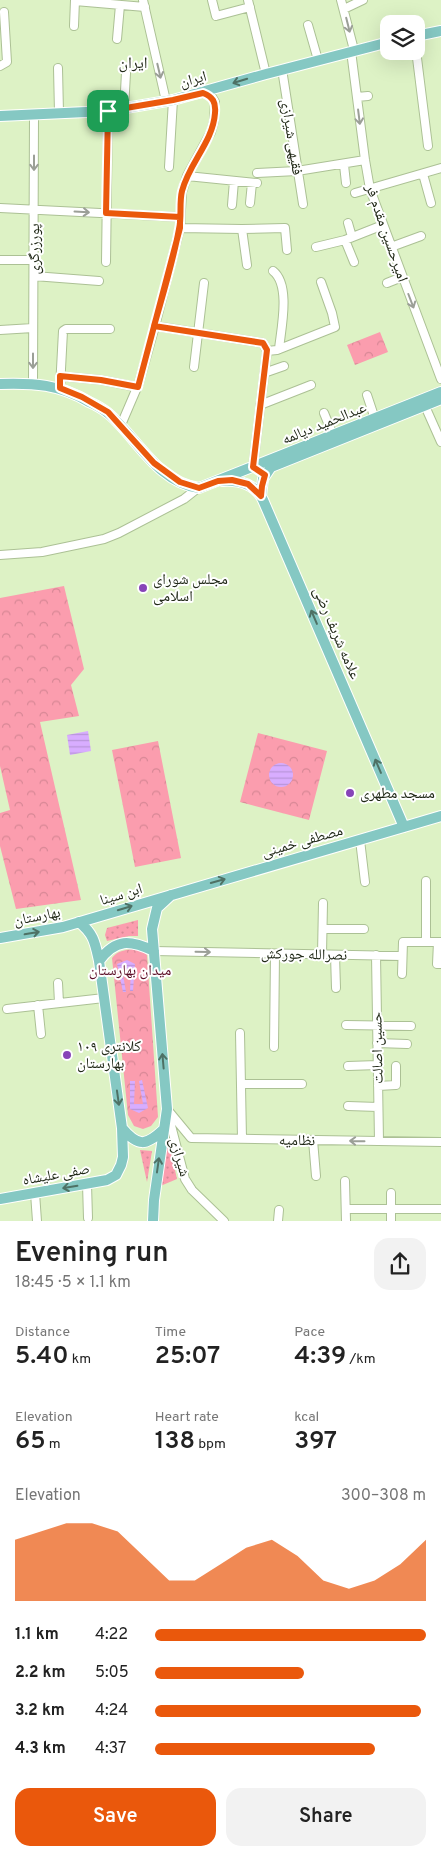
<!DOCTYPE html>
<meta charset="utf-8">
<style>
body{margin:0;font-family:Overpass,"Noto Naskh Arabic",sans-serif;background:#f2f2f2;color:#222;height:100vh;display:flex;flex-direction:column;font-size:19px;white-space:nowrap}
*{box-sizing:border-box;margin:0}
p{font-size:16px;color:#767676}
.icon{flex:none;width:28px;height:28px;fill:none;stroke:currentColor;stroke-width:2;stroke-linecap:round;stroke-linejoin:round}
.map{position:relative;height:1221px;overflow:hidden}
.panel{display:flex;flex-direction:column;background:#fff;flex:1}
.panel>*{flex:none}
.buttons{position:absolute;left:380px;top:15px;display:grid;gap:10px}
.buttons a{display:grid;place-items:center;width:45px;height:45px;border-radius:10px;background:#fff;box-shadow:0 5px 20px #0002;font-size:25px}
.pin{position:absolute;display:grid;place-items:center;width:42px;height:42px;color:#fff;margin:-21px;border-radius:10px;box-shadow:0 2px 8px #0006}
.round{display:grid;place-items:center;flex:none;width:52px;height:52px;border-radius:15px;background:#f2f2f2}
.headline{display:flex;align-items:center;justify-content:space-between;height:85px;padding:0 15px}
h1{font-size:28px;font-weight:600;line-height:38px}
.stats{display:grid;grid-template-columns:repeat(3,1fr);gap:8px;height:85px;padding:5px 15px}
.stats div{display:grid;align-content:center}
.stats b{font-size:25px;font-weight:600}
.stats small{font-size:14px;font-weight:400}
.stats p{font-size:14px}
.chart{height:140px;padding:10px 15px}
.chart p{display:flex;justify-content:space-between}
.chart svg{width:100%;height:90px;margin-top:5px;fill:#ea580c;opacity:.7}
.cta{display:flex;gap:10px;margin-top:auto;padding:10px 15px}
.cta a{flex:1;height:58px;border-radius:15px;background:#ea580c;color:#fff;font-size:20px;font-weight:600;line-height:58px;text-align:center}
.cta a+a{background:#f2f2f2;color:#222}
ul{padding:0 15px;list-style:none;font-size:16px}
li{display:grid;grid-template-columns:80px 60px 1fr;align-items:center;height:38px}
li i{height:12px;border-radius:6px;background:#ea580c}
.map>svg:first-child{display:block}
.grass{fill:url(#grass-dots)}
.forest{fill:url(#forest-crowns)}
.water{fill:url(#water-rules)}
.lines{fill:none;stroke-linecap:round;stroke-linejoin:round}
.minor-casing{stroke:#acc195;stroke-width:10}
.major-casing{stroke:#fff;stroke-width:12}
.minor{stroke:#fff;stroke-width:8}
.major{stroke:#85c8c3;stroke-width:10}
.oneway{stroke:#9b9f97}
.oneway2{stroke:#4e7165}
.route-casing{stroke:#fff;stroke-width:10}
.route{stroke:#ea580c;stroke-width:6}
.poi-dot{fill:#8744b8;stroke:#fff;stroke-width:2}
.labels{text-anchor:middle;stroke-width:4;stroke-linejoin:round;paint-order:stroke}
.street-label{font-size:15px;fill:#212918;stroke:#fff}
.poi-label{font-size:15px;fill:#212918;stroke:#fff;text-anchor:start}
.park-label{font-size:15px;fill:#5c0f27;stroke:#fff}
.neighbourhood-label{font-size:16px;fill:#212918;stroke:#fff}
</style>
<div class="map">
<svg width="441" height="1221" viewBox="0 0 441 1221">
<defs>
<pattern id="grass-dots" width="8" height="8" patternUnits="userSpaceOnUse" patternTransform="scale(1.25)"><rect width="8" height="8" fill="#fb9dae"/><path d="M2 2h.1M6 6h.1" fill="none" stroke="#d78795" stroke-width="1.8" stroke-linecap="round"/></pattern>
<pattern id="forest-crowns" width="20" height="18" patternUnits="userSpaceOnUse" patternTransform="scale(1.25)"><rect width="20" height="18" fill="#fb9dae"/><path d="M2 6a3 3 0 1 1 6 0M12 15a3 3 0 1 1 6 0" fill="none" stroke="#d78795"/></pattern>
<pattern id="water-rules" width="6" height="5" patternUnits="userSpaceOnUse" patternTransform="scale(1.25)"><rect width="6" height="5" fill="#d8adff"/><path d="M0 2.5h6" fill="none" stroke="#b995da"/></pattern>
</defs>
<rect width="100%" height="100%" fill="#ddf2c5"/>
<path class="grass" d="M138 920V936H129L107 941 105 935 107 928Z
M168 1139 177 1179 158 1187Z
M140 1150 152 1151 147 1182Z"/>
<path class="forest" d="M380 332 388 352 355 365 347 345Z
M64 586 84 669 71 685 79 716 40 722 81 900 16 909 0 846V813L10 810 0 766V598Z
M258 733 327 751 309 820 240 802Z
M158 741 181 858 135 867 112 750Z
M133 949 142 951 147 955 158 1117 151 1126 143 1129 134 1126 128 1115 112 958C117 951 125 950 133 949Z"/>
<path class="water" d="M88 731 91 751 70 755 67 735Z
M269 775a12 12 0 1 1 24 0a12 12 0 1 1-24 0Z
M127 960 135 964 133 991H130L131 969H122L126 992H123L117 964Z
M142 1080 148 1108 139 1113 130 1109V1081H135L134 1104H143L139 1081Z"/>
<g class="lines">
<defs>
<path id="minor" d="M143 0 166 101
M212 0 216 16 250 7
M248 0 266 74
M341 0 354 50
M75 1 145 7
M344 9 363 0
M308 25 318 60
M74 26 75 0
M117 39 120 5
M416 50 428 146
M351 51 365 160 370 189 441 379
M0 66 7 62 4 12
M58 68 59 113
M282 69 303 204
M357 97 368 96
M124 109 126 73
M344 165 346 183
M169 167 173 100
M257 173 297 171 365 160
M423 174 431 203
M187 176 257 183
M355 193 441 168
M250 203 252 183
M232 205 234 181
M0 208 180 217
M348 223 352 237
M180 228 242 229 285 228 287 250
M242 229 247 265
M345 240 354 262
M316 247 345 240 383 225
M391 247 421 236
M0 260H34
M106 262 108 111
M273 271C291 285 281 329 279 349
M34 276 99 281
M387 283 402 277
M155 326 263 343 267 351 253 467
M0 330 33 328
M267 351 277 350 335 327 332 313 321 282
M194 367 204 283
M264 373 284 366
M60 376 101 380 137 387
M33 383 34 115
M60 388 63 331 66 329H110
M367 395 375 419
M260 405 311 385
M425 406 441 442
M324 413 333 435
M121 425 139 383 155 326 180 228 182 192 187 176 211 132 214 121 215 102 212 97 203 93
M0 555 42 552 104 539 119 533 184 499 198 488
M360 840 365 882
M426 881V942
M323 929H364
M438 942 437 964H441
M154 951 402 956
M322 954 323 903
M335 955 336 988
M376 955 379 1141
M402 974 403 942H441
M58 983 59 1003
M38 1005 41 1034
M7 1009 104 998
M346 1025 411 1026
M240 1033 242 1139
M377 1043 407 1044
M274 1047 275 954
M348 1066 378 1065
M241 1084H302
M378 1086 396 1085V1066
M348 1106 378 1107
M167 1109 191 1138 441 1142
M168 1114 185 1179 192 1190 224 1221
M313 1140 316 1176
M345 1181 346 1221
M87 1184 88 1218
M35 1193 37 1221
M391 1193V1221
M346 1209H441
M278 1221 279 1210"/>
<path id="major" d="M416 36 441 31
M0 116 108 111 173 100 266 74 389 42
M0 384C34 383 59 384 89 402 96 405 103 409 109 414 137 438 158 483 199 488L441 392
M223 481C240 480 255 484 263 500L404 827
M261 496 263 479 271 467 441 399
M0 938 63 927 441 816
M99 961C116 938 130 940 154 951
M122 1128C138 1147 146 1146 163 1130
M0 1199 107 1180 116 1175 121 1165 123 1157 122 1128 99 961C95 943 94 934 79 922
M153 1221 154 1200 167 1109 152 929 157 908 171 895"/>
</defs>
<use href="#minor" class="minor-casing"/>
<use href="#major" class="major-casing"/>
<use href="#minor" class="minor"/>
<use href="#major" class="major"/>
</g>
<defs><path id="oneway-shaft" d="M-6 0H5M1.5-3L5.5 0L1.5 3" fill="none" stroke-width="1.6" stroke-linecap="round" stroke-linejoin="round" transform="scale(1.25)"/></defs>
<g class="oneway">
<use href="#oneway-shaft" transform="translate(348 25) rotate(76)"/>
<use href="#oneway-shaft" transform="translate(159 71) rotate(77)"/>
<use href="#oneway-shaft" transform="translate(359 117) rotate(83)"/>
<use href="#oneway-shaft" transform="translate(34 163) rotate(90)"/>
<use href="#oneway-shaft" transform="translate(82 212) rotate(3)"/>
<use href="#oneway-shaft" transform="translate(411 301) rotate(69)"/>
<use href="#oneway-shaft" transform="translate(33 361) rotate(90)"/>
<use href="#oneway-shaft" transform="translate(203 952) rotate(1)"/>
<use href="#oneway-shaft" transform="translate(357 1141) rotate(-179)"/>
</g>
<g class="oneway2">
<use href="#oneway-shaft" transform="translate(240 81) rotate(163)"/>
<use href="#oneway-shaft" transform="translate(314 617) rotate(-113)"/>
<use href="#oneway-shaft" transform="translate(378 766) rotate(-113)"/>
<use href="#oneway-shaft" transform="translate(218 881) rotate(-16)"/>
<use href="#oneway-shaft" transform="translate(125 908) rotate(-17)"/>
<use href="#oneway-shaft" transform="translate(32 933) rotate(-10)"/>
<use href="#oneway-shaft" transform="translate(163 1061) rotate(-95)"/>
<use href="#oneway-shaft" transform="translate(118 1098) rotate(82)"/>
<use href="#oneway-shaft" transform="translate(158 1165) rotate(-82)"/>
<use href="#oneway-shaft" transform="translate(70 1187) rotate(171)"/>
</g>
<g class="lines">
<defs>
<path id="route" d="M108 111 106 213 180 217V228L138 387 101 380 60 376V388L82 397 108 412 154 463 180 482 199 488 218 481 232 480 248 484 261 496 262 486 265 475 253 467 267 350 263 343 154 326C163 294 173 262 179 229 182 217 179 203 182 191 189 163 213 142 215 113 216 102 213 97 203 93L173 100 108 111"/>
</defs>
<use href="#route" class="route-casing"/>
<use href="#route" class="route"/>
</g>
<g class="poi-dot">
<circle cx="143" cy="588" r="5"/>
<circle cx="350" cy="793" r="5"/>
<circle cx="67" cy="1055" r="5"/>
</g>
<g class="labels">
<g class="street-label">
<text transform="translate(193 79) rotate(-15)" y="5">ایران</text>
<text transform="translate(292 137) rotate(81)" y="5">فقیهی شیرازی</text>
<text transform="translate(387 233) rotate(71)" y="5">امیرحسین مقدم فر</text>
<text transform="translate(34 249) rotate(-90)" y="5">پورزرگری</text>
<text transform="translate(324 423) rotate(-22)" y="5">عبدالحمید دیالمه</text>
<text transform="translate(337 633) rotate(67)" y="5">علامه شریف رضی</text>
<text transform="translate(302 841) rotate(-16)" y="5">مصطفی خمینی</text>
<text transform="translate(121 894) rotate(-17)" y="5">ابن سینا</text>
<text transform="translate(37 916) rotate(-11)" y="5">بهارستان</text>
<text transform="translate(304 954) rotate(1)" y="5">نصرالله جورکش</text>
<text transform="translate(377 1048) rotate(-91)" y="5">حسین اصالت</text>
<text transform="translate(297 1140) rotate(1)" y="5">نظامیه</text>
<text transform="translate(180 1157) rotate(74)" y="5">شیرازی</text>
<text transform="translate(56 1174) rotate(-10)" y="5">صفی علیشاه</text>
</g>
<g class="poi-label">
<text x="153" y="584">مجلس شورای<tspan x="153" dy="17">اسلامی</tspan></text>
<text x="360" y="798">مسجد مطهری</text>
<text x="77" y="1051">کلانتری ۱۰۹<tspan x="77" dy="17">بهارستان</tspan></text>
</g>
<g class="park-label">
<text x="130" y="975">میدان بهارستان</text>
</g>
<g class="neighbourhood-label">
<text x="133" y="68">ایران</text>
</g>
</g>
</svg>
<div class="buttons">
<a><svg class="icon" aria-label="layers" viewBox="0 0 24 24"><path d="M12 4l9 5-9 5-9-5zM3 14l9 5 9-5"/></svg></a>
</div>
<div class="pin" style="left:108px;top:111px;background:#1e9e55"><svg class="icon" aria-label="arrive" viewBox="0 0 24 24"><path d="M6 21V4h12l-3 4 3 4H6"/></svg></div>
</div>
<section class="panel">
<div class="headline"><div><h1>Evening run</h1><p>18:45 · 5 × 1.1 km</p></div><a class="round"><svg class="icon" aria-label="share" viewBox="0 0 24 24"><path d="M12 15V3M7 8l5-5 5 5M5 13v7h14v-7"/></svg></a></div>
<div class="stats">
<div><p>Distance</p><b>5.40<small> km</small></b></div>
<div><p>Time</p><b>25:07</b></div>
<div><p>Pace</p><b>4:39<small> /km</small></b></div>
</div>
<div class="stats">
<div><p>Elevation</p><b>65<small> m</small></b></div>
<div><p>Heart rate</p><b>138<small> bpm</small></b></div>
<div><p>kcal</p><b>397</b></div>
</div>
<div class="chart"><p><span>Elevation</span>300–308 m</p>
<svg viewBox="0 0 160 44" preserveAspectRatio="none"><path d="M0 44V14L10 10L20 6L30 6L40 10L50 22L60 34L70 34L80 26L90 18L100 14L110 22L120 34L130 38L140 34L150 26L160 14V44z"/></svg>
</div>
<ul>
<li><b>1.1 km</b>4:22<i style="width:100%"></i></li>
<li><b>2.2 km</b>5:05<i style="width:55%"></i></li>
<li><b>3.2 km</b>4:24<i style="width:98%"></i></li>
<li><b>4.3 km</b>4:37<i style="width:81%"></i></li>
</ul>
<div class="cta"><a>Save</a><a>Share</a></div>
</section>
